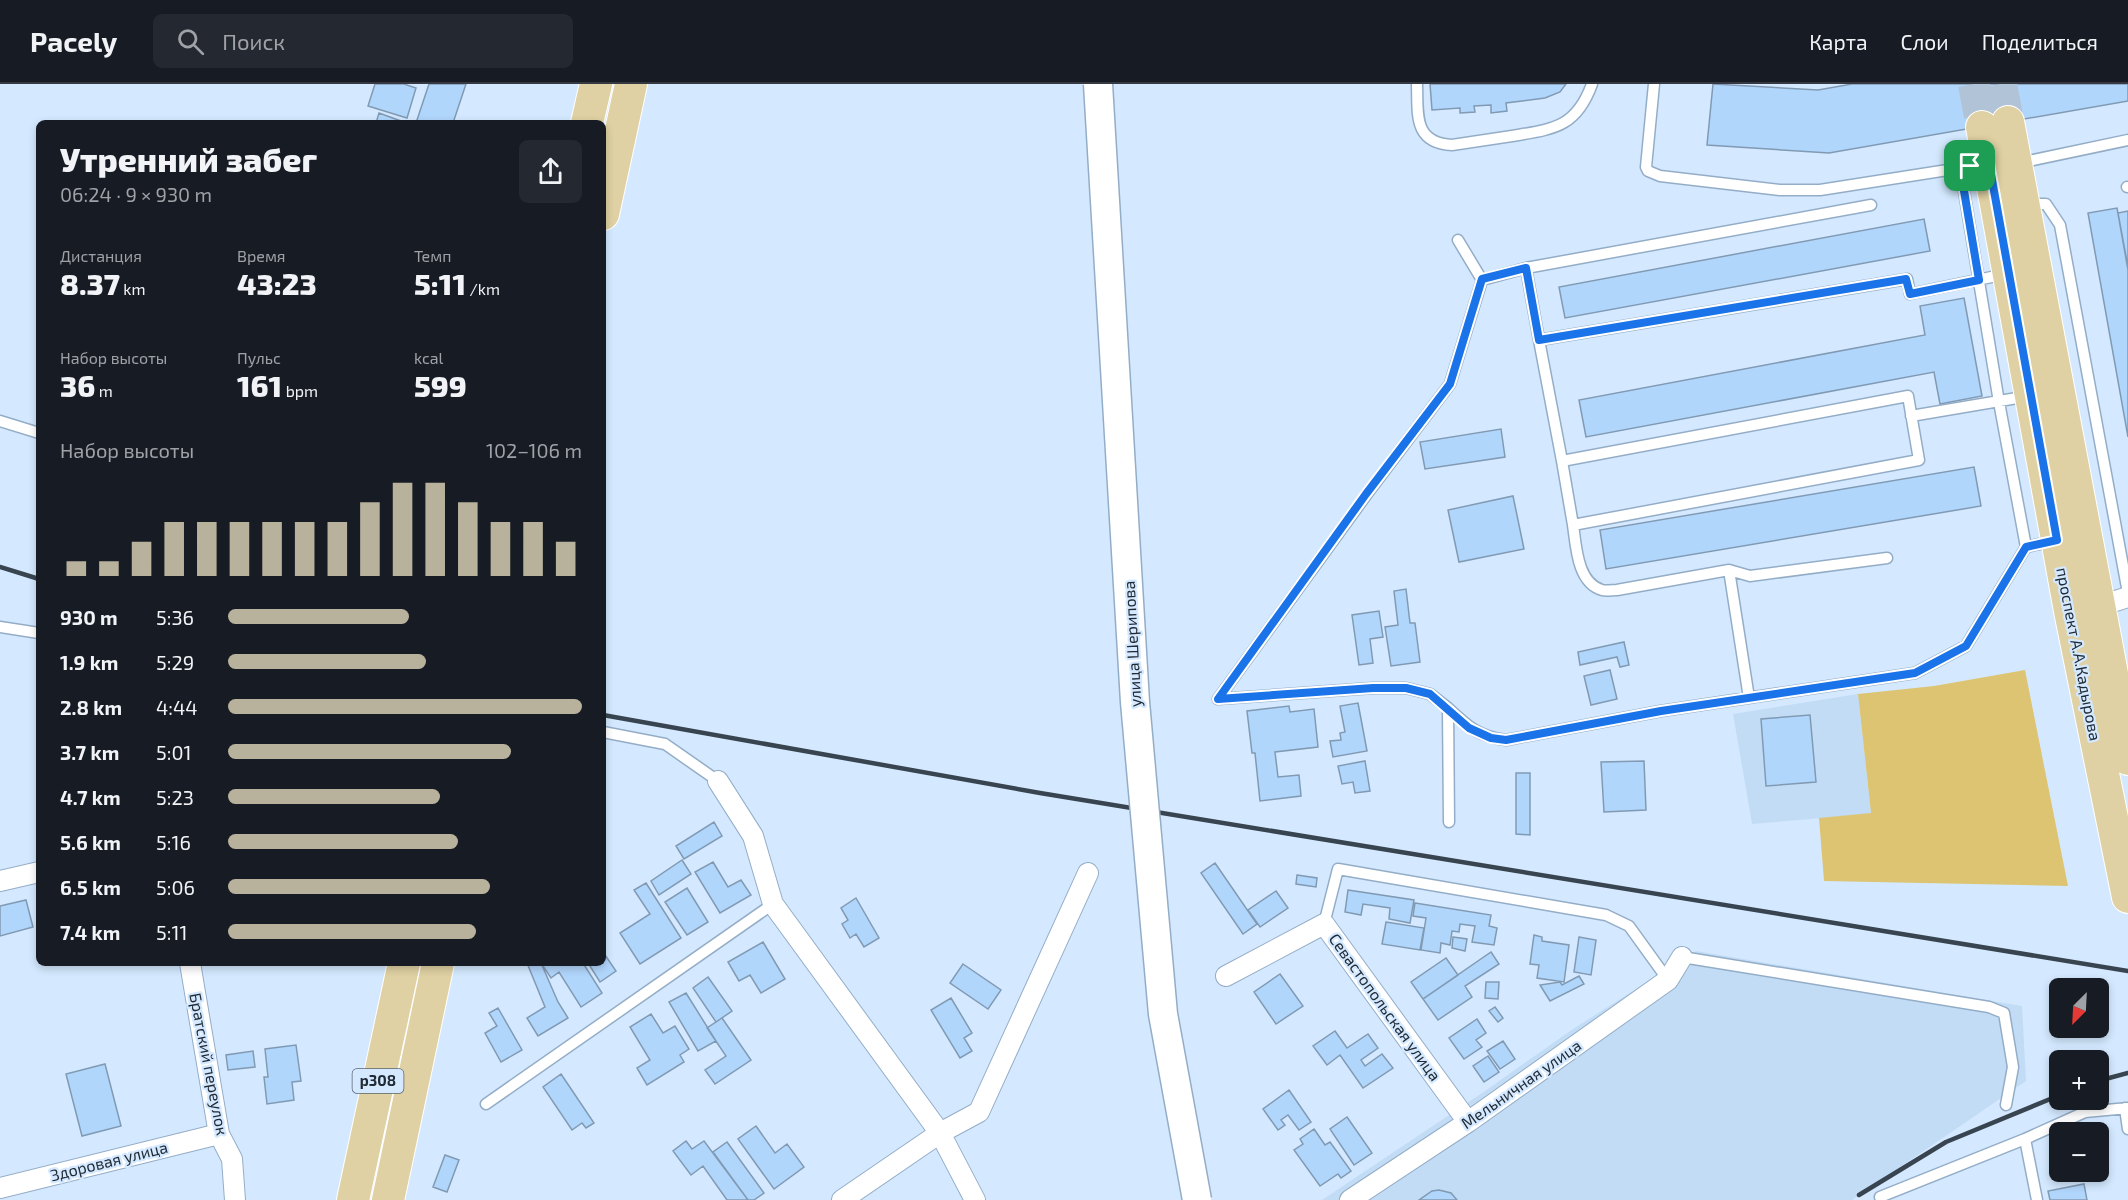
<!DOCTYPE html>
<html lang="ru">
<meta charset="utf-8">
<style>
body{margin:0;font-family:"Exo 2",sans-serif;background:#242831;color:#f1f3f6;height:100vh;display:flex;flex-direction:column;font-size:22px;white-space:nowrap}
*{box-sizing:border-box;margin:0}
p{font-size:20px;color:#9ea1a6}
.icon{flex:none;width:33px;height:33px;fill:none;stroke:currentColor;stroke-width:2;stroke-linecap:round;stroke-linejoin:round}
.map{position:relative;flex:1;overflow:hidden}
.details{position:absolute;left:36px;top:36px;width:570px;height:846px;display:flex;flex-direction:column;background:#171b24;border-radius:9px;box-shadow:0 3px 9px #0003}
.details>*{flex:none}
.needle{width:39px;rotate:204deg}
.fabs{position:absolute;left:2049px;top:894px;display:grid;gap:12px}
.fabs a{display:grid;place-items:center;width:60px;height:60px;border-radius:9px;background:#171b24;box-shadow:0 3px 9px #0003;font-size:30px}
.pin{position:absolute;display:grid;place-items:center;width:51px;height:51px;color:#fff;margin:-26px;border-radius:12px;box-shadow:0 3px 9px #0006}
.round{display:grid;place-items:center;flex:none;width:63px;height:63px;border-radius:9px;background:#242831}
.overview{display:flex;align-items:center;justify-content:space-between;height:102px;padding:0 24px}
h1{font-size:33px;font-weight:800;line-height:45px}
.metrics{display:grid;grid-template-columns:repeat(3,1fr);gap:9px;height:102px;padding:6px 24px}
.metrics div{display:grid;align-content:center}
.metrics b{font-size:30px;font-weight:800}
.metrics small{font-size:16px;font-weight:400}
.metrics p{font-size:16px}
.chart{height:168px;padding:12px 24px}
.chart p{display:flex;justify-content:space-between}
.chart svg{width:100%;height:108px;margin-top:6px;stroke:#b8b29d;stroke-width:6}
ul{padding:0 24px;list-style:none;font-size:20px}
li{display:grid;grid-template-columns:96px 72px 1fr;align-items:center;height:45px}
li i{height:15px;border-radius:8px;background:#b8b29d}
header{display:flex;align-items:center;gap:36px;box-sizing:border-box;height:84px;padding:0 30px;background:#171b24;border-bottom:2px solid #363941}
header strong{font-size:28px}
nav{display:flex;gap:33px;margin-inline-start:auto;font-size:21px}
.search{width:420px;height:54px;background:#242831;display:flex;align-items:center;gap:15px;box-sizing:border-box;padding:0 21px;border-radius:9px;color:#9ea1a6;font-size:22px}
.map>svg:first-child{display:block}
.built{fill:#c2dcf5}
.green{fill:#ddc472}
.building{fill:#b1d6fc;stroke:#819ab4;stroke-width:1.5}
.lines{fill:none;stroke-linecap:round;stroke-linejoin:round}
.primary-tunnel{stroke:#b0c3d7;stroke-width:32;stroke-dasharray:32 16;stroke-linecap:butt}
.lane-casing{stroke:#94adc7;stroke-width:13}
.street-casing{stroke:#94adc7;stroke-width:22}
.primary-casing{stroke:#fff;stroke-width:34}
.lane{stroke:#fff;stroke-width:10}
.street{stroke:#fff;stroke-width:20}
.primary{stroke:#dfd1a3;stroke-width:32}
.rail{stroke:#38444f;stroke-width:4.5}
.secondary-bridge-casing{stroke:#94adc7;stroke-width:31;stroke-linecap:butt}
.secondary-bridge{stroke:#fff;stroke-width:28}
.route-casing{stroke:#fff;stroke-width:12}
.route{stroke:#1a73e8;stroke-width:8}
.labels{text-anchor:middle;stroke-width:4.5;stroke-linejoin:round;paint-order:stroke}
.shield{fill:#d4e9ff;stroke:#576472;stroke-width:1.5}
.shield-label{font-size:15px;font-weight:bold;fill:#212b35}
.street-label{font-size:16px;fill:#212b35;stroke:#d4e9ff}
</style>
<header>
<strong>Pacely</strong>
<div class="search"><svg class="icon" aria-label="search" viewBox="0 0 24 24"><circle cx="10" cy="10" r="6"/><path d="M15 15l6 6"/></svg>Поиск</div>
<nav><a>Карта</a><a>Слои</a><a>Поделиться</a></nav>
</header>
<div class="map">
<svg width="2128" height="1116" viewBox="0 0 2128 1116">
<rect width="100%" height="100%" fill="#d4e9ff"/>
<path class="built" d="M1858 610 1871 730 1752 740 1733 630Z
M1696 867 2022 922 2026 997 1852 1116H1322L1485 1007 1573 945Z"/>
<path class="green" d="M2025 586 2068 802 1824 797 1819 734 1871 729 1858 610 1934 602Z"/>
<path class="building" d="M375 0H404L416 4 407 34 368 22Z
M429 0H466L453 39H416Z
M1430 0H1566L1560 8 1545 14 1506 19 1507 27 1491 29V21L1474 22 1475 28 1460 29V24L1432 26Z
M1713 0 1818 6 1852 0H2128V17L1829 69 1707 61Z
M379 29 401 37 400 39H376Z
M2117 124 2128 186V353L2088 129Z
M2128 127V183L2118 129Z
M1924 135 1930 167 1565 234 1559 203Z
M1964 214 1982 312 1940 320 1934 288 1586 353 1579 316 1925 251 1920 222Z
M1501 345 1505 373 1425 385 1420 358Z
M1974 383 1981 422 1606 485 1600 446Z
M1513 412 1524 465 1459 478 1448 426Z
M1406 505 1410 539H1415L1420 578 1391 582 1385 543 1398 541 1394 507Z
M1379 527 1383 553 1370 555 1373 579 1359 581 1352 531Z
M1624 558 1629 581 1620 583 1617 573 1580 581 1578 568Z
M1610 586 1617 615 1591 621 1584 592Z
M1358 619 1367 667 1333 673 1330 657 1341 656 1340 649 1345 648 1340 622Z
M1289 622 1290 628 1314 625 1318 663 1275 668 1278 693 1299 691 1301 712 1260 717 1255 669H1252L1247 627Z
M1810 631 1816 698 1766 702 1761 635Z
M1365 677 1370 707 1355 709 1353 698 1342 700 1338 682Z
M1644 677 1646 726 1604 728 1601 678Z
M1516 689H1530V751L1516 750Z
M714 738 722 752 684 775 676 762Z
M682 776 691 790 659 811 651 797Z
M713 778 728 803 741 796 751 811 720 829 695 788Z
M1215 779 1257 840 1243 850 1201 789Z
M1297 791 1317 794 1316 803 1296 800Z
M646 799 681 854 640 880 620 849 650 830 634 806Z
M687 804 708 838 687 851 665 818Z
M1348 806 1414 816 1410 839 1389 835 1390 824 1363 820 1361 831 1345 828Z
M1276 807 1288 824 1260 843 1248 826Z
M856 814 879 854 864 863 856 850 850 854 842 840 848 836 841 824Z
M26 816 33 843 0 852V822Z
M1415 819 1491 831 1489 842 1497 844 1494 861 1472 858 1475 842 1460 840 1459 848 1452 847 1450 861 1441 859 1440 869 1421 866 1426 834 1413 832Z
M1386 838 1424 844 1420 866 1382 860Z
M1534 851 1542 853V857L1569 861 1564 898 1537 894 1539 881 1530 880Z
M1453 853 1467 855 1465 867 1452 864Z
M1579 853 1596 856 1591 891 1574 888Z
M763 858 785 895 761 909 750 891 739 897 728 878Z
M603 868 616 887 600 898 588 879H603Z
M1491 868 1499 880 1465 902 1472 913 1438 936 1423 915Z
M1446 874 1458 891 1423 915 1411 898Z
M527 879H541L558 918 568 934 538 952 527 934 545 923Z
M547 879H583L602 909 581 923 559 888 551 894 543 882Z
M963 880 1001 906 988 925 950 899Z
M1280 890 1303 922 1276 940 1254 908Z
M1579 892 1584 900 1550 917 1540 901 1560 898 1562 901Z
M708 893 732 927 716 938 693 904Z
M1486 898H1499L1498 915 1485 914Z
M686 909 716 957 698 967 669 918Z
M951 914 972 949 964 954 972 967 960 974 931 926Z
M1495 923 1503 934 1498 938 1489 927Z
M498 924 522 966 501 978 485 949 497 942 489 929Z
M651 930 663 949 675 942 689 965 680 971 684 978 647 1001 637 984 650 976 630 943Z
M722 934 751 976 715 1000 705 986 726 972 707 944Z
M1477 935 1486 949 1476 956 1482 963 1464 975 1449 954Z
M1335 947 1347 964 1368 950 1378 964 1361 976 1365 982 1382 970 1393 984 1363 1004 1340 971 1327 981 1313 962Z
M1503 957 1515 975 1500 985 1487 967Z
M296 961 301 997 292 998 294 1016 267 1020 264 993H268L265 965Z
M253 967 255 983 228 986 226 971Z
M1488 972 1499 988 1484 998 1473 982Z
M105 980 121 1042 82 1052 66 990Z
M561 990 594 1039 586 1044 582 1039 572 1046 543 1003Z
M1289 1006 1311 1038 1299 1046 1288 1031 1281 1036 1285 1041 1278 1046 1263 1025Z
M1347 1033 1372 1069 1354 1081 1330 1045Z
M756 1042 775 1069 787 1060 804 1083 774 1105 738 1055Z
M1314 1045 1325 1061 1330 1058 1351 1087 1341 1094 1338 1090 1320 1102 1294 1066 1303 1060 1300 1055Z
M686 1057 692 1065 704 1057 748 1116H727L703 1082 691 1091 673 1067Z
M727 1058 764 1109 754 1116H748L713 1068Z
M445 1071 459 1076 447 1108 433 1103Z
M2084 1100 2087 1116H2050L2048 1107Z
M1439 1106 1451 1109 1457 1116H1419L1432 1107Z"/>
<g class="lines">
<path class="primary-tunnel" d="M1974 0 1982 43
M2001 0 2008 38"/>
<defs>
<path id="lane" d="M1417 0C1418 30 1413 59 1452 61 1472 58 1492 55 1512 52 1553 45 1576 44 1592 0
M1654 0 1646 83 1648 87 1660 92 1780 106H1820L1986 80
M2019 79 2128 56
M1960 83 1999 318 2026 463
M2127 103H2128
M2026 120H2046L2060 141 2128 509
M1526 184 1539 256 1907 195 1910 210 2006 190
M1482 196 1526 184 1871 121
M1539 256 1562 377 1908 312 1919 376 1573 441 1562 377
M1911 332 2029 312
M0 337 39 349
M1573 441C1576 461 1577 499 1602 506 1606 507 1612 506 1617 506L1729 486 1750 492 1887 474
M1729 486 1749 614
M0 543 39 549
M1218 615 1367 410 1450 300 1482 196 1458 156
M1218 615 1373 604H1406L1430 610 1448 624 1449 738
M1448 624C1467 642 1479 653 1506 656L1661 627 1915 589 1966 562 2026 463 2054 457
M603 648 665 660 718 697
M1324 840 1338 785 1606 831 1629 842 1668 896
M1682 873 1989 923 2004 929 2013 983 2006 1021
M486 1020 773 820
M2125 1024 2128 1045
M1881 1116 1880 1113 2025 1055
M2037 1116 2025 1055 2085 1028 2128 1024"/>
<path id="street" d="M2100 522 2128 513
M718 697 753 752 773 820 940 1049 842 1116
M0 797 39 788
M190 879 219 1050 232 1075 235 1116
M1226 892 1324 840 1468 1038
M0 1104 219 1050
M975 1116 940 1049 979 1028 1088 789
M1350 1116 1468 1038 1668 896 1682 873"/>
<path id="primary" d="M2008 38 2128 675
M587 39 596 0
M1982 43 2070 527 2128 813
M603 130 631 0
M353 1116 404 879
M388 1116 438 879"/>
</defs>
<use href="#lane" class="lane-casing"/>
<use href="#street" class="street-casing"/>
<use href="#primary" class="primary-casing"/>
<use href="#lane" class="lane"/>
<use href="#street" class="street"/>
<use href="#primary" class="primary"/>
<path class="rail" d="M0 483 39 495
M603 631 1040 709 2128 887
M2098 997 2128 989
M1859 1111 1946 1058 2060 1011"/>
<defs>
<path id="secondary-bridge" d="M1098 0 1135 618 1163 930 1197 1116"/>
</defs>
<use href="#secondary-bridge" class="secondary-bridge-casing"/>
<use href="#secondary-bridge" class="secondary-bridge"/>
</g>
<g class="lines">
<defs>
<path id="route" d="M1989 79 2057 456 2026 463 1966 562 1915 589 1661 627 1506 656 1491 654 1469 644 1430 610 1406 604H1373L1218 615 1366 410 1450 300 1482 195 1526 184 1539 256 1906 195 1910 210 1979 196 1960 83Z"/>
</defs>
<use href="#route" class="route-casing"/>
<use href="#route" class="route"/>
</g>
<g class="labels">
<rect class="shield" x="352.5" y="985" width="51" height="24" rx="4.5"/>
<g class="shield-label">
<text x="378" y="1002">p308</text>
</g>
<g class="street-label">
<text transform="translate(1132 560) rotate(-93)" y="6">улица Шерипова</text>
<text transform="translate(2079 570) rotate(79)" y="6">проспект А.А.Кадырова</text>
<text transform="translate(1385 923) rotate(54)" y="6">Севастопольская улица</text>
<text transform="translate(209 980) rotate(79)" y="6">Братский переулок</text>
<text transform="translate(1521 1000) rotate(-35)" y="6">Мельничная улица</text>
<text transform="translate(109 1077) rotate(-14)" y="6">Здоровая улица</text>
</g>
</g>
</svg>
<div class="fabs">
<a><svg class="needle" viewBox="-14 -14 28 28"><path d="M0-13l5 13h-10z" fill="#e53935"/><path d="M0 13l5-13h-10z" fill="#9ea1a6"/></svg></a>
<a>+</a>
<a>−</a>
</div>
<div class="pin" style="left:1970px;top:82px;background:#1e9e55"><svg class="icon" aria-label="arrive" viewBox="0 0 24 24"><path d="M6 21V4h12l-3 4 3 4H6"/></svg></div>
<section class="details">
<div class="overview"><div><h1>Утренний забег</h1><p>06:24 · 9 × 930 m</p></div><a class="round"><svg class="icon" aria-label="share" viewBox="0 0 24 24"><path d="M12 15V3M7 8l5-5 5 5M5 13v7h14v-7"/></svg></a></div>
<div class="metrics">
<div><p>Дистанция</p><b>8.37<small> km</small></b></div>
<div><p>Время</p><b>43:23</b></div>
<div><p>Темп</p><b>5:11<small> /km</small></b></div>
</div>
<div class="metrics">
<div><p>Набор высоты</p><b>36<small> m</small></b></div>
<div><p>Пульс</p><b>161<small> bpm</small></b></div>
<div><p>kcal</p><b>599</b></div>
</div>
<div class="chart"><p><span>Набор высоты</span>102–106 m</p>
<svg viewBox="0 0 160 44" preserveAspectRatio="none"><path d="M5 44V38M15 44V38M25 44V30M35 44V22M45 44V22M55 44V22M65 44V22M75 44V22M85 44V22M95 44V14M105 44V6M115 44V6M125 44V14M135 44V22M145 44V22M155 44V30"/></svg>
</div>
<ul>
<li><b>930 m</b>5:36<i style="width:51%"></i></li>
<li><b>1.9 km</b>5:29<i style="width:56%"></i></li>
<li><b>2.8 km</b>4:44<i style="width:100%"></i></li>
<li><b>3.7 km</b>5:01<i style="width:80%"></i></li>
<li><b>4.7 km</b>5:23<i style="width:60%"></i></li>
<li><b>5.6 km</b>5:16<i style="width:65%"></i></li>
<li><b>6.5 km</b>5:06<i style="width:74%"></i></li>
<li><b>7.4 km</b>5:11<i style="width:70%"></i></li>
</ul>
</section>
</div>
